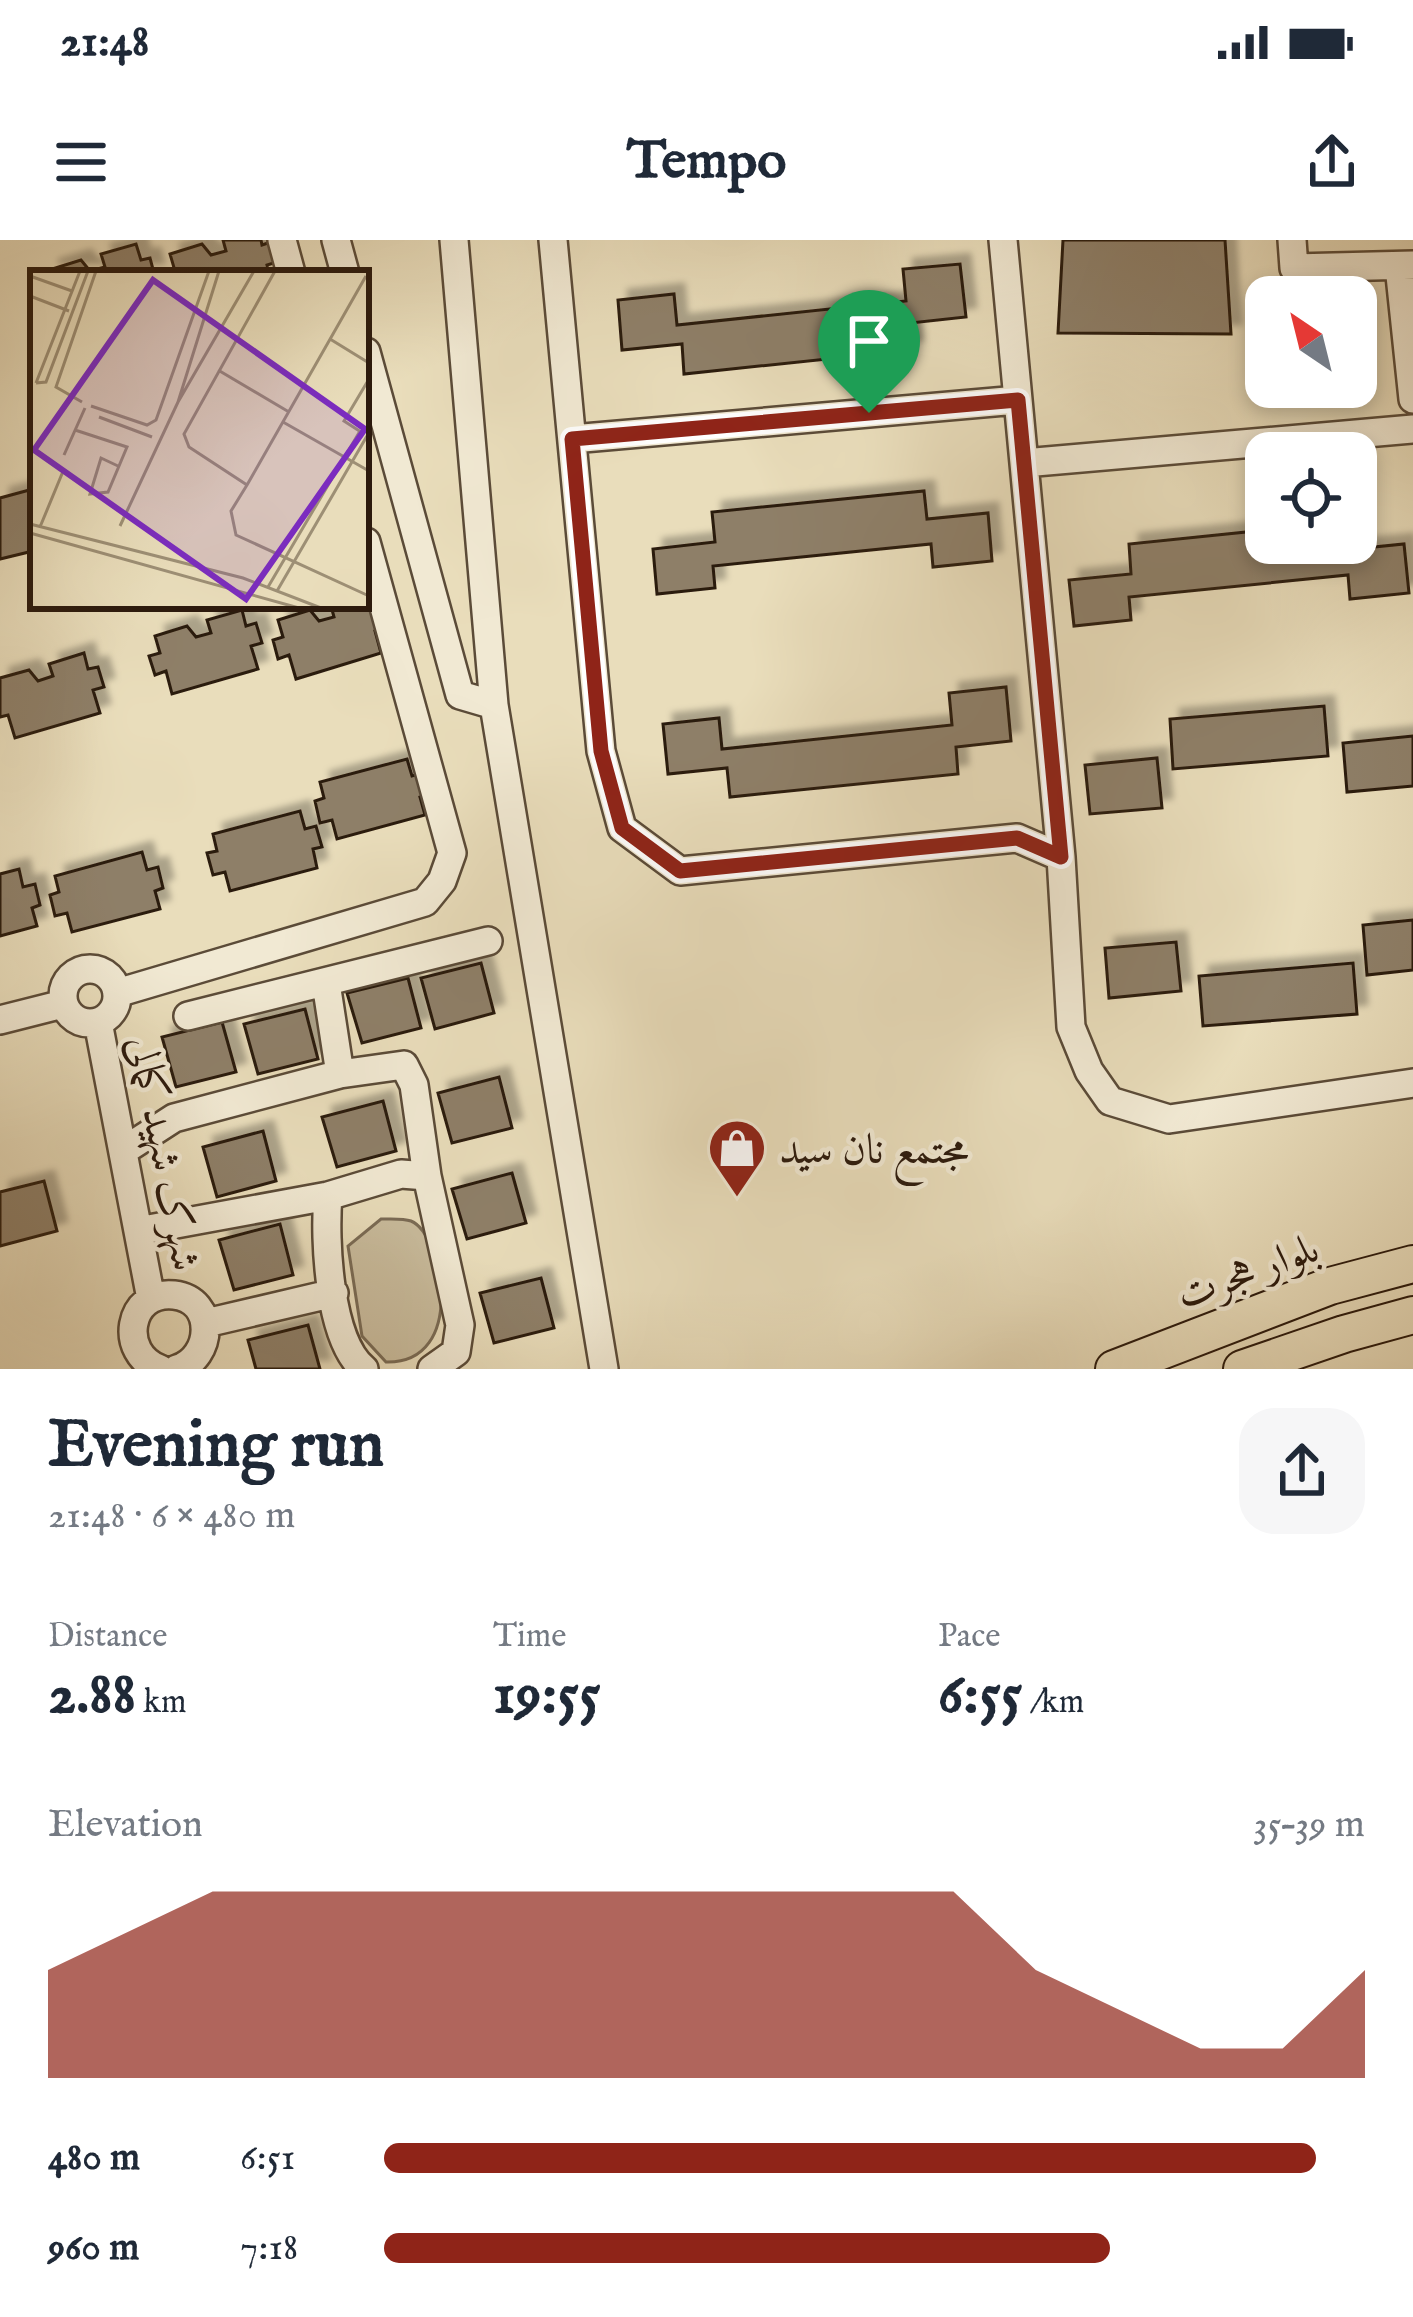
<!DOCTYPE html>
<meta charset="utf-8">
<style>
body{margin:0;font-family:"IM FELL English",Amiri,serif;background:#f6f6f7;color:#1f2937;height:100vh;display:flex;flex-direction:column;font-size:45px;white-space:nowrap}
*{box-sizing:border-box;margin:0}
p{font-size:39px;color:#747a83}
.icon{flex:none;width:66px;height:66px;fill:none;stroke:currentColor;stroke-width:2;stroke-linecap:round;stroke-linejoin:round}
.map{position:relative;height:1129px;overflow:hidden}
.panel{display:flex;flex-direction:column;background:#fff;flex:1}
.panel>*{flex:none}
.needle{width:78px;rotate:325deg}
.tools{position:absolute;left:1245px;top:36px;display:grid;gap:24px}
.tools a{display:grid;place-items:center;width:132px;height:132px;border-radius:24px;background:#fff;box-shadow:0 6px 18px #0003;font-size:60px}
.pin{position:absolute;display:grid;place-items:center;width:102px;height:102px;color:#fff;margin:-123px -51px;border-radius:50% 50% 50% 0;rotate:-45deg;box-shadow:0 0 12px #0007}
.pin .icon{rotate:45deg}
.round{display:grid;place-items:center;flex:none;width:126px;height:126px;border-radius:36px;background:#f6f6f7}
.summary{display:flex;align-items:center;justify-content:space-between;height:204px;padding:0 48px}
h1{font-size:66px;font-weight:700;line-height:90px}
.metrics{display:grid;grid-template-columns:repeat(3,1fr);gap:18px;height:204px;padding:12px 48px}
.metrics div{display:grid;align-content:center}
.metrics b{font-size:60px;font-weight:700}
.metrics small{font-size:33px;font-weight:400}
.metrics p{font-size:33px}
.chart{height:336px;padding:24px 48px}
.chart p{display:flex;justify-content:space-between}
.chart svg{width:100%;height:216px;margin-top:12px;fill:#8f2418;opacity:.7}
ul{padding:0 48px;list-style:none;font-size:39px}
li{display:grid;grid-template-columns:192px 144px 1fr;align-items:center;height:90px}
li i{height:30px;border-radius:15px;background:#8f2418}
.status{display:flex;justify-content:space-between;align-items:center;height:84px;padding:0 60px;background:#fff;direction:ltr}
.status svg{height:33px;fill:currentColor}
header{display:flex;justify-content:space-between;align-items:center;height:156px;padding:0 48px;background:#fff;font-size:54px;font-weight:700}
.map>svg:first-child{display:block}
.green{fill:#c9bc9d;stroke:#7a6b55;stroke-width:3}
.building{fill:#8e7f67;stroke:#2c1a0d;stroke-width:3;filter:url(#shadow)}
.lines{fill:none;stroke-linecap:round;stroke-linejoin:round}
.minor-casing{stroke:#5b4b38;stroke-width:32}
.major-casing{stroke:#2c1a0d;stroke-width:40}
.minor{stroke:#f1e9d3;stroke-width:27}
.major{stroke:#e9ddbb;stroke-width:36}
.route-casing{stroke:#fff;stroke-width:24}
.route{stroke:#8f2418;stroke-width:15}
.labels{text-anchor:middle;stroke-width:9;stroke-linejoin:round;paint-order:stroke}
.poi-label{font-size:42px;fill:#2c1a0d;stroke:#f1e9d3;text-anchor:start}
.street-label{font-size:42px;fill:#2c1a0d;stroke:#f1e9d3}
.inset-road{fill:none;stroke:#9d8f75;stroke-width:3}
.view{fill:#7b2cbf;fill-opacity:0.15;stroke:#7b2cbf;stroke-width:6}
.inset-edge{fill:none;stroke:#2c1a0d;stroke-width:6}
</style>
<div class="status"><b>21:48</b><svg viewBox="0 0 49 12"><path d="M0 12V9h3v3zM5 12V6h3v6zM10 12V3h3v9zM15 12V0h3v12zM26 1h20v11H26zM47 4h2v5h-2z"/></svg></div>
<header><svg class="icon" aria-label="menu" viewBox="0 0 24 24"><path d="M4 6h16M4 12h16M4 18h16"/></svg>Tempo<svg class="icon" aria-label="share" viewBox="0 0 24 24"><path d="M12 15V3M7 8l5-5 5 5M5 13v7h14v-7"/></svg></header>
<div class="map">
<svg width="1413" height="1129" viewBox="0 0 1413 1129">
<defs>
<filter id="shadow"><feDropShadow dx="10" dy="-10" stdDeviation="3" flood-color="#0004"/></filter>
</defs>
<rect width="100%" height="100%" fill="#e9ddbb"/>
<filter id="stains"><feTurbulence type="fractalNoise" baseFrequency=".00167" numOctaves="4"/><feColorMatrix values="0 0 0 0 .2 0 0 0 0 .09 0 0 0 0 .02 0 0 0 .5 -.17"/></filter>
<radialGradient id="worn" r=".72"><stop offset=".6" stop-color="#630" stop-opacity="0"/><stop offset="1" stop-color="#630" stop-opacity=".3"/></radialGradient>
<path class="green" d="M381 979C389 979 403 978 411 981 443 994 468 1124 386 1122L362 1096 348 1006Z"/>
<path class="building" d="M223 0H261L262 5 271 2 277 22 267 25 269 33H170L175 31 170 14 202 4 211 15 226 11Z
M1063 0H1225L1231 94 1058 93Z
M136 4 141 20 150 18 154 33H50L49 30 81 20 90 31 105 27 101 14Z
M960 24 966 77 910 83 913 110 684 134 682 104 622 110 618 60 674 54 677 85 906 61 903 29Z
M33 249V311L0 319V258Z
M924 251 927 279 988 273 992 321 933 327 931 304 713 326 715 348 657 354 653 309 715 302 712 272Z
M1266 290V303H1343L1344 310 1404 304 1409 353 1350 359 1348 335 1129 357 1131 380 1074 386 1069 340 1131 334 1129 304Z
M366 356 370 370 379 367 385 387 375 391 381 413 296 439 289 415 278 419 273 400 283 397 278 380 310 370 319 381 334 377 331 366H366Z
M242 370 246 386 256 383 262 403 251 406 258 429 172 454 166 431 155 435 149 416 160 413 155 396 187 386 196 397 211 393 207 380Z
M84 413 88 429 98 427 104 447 93 450 100 473 15 498 8 475 0 477V438L29 430 38 441 53 436 49 424Z
M1006 447 1011 501 956 507 958 534 730 557 727 528 668 534 663 484 719 478 722 509 952 485 949 453Z
M1324 466 1328 516 1173 529 1170 479Z
M1413 496V546L1347 552 1343 503Z
M1157 518 1162 568 1090 574 1085 525Z
M407 519 412 536 423 533 429 555 420 557 425 575 337 599 332 580 320 583 315 561 324 558 320 542Z
M300 571 305 589 316 586 322 607 313 609 317 628 230 651 225 632 213 635 207 613 217 611 213 594Z
M142 612 147 630 158 627 163 648 155 651 160 669 72 692 67 673 55 676 50 655 59 652 55 636Z
M19 629 23 647 35 644 40 665 32 668 37 686 0 696V634Z
M1413 680V730L1367 735 1363 685Z
M1176 702 1181 751 1109 758 1105 708Z
M481 723 494 773 435 789 421 738Z
M1353 723 1357 774 1203 786 1199 736Z
M408 738 421 788 362 803 347 753Z
M305 769 318 819 258 834 244 784Z
M222 782 236 832 176 847 162 797Z
M499 837 512 888 452 903 438 853Z
M383 861 396 911 337 927 322 877Z
M263 891 276 941 217 957 203 907Z
M512 933 526 983 467 999 452 949Z
M44 941 57 991 0 1006V952Z
M280 984 293 1035 234 1050 219 1000Z
M541 1038 554 1088 494 1103 480 1053Z
M308 1085 320 1129H256L248 1100Z"/>
<g class="lines">
<defs>
<path id="minor" d="M282 0 291 33
M336 0 345 33
M454 0 494 465 604 1129
M553 0 601 511 622 588 680 631 1017 598 1061 617 1071 787 1089 831 1110 861 1169 879 1413 843
M1003 0 1061 617
M1292 0 1294 28 1413 25
M1399 26 1413 159
M366 112 460 455 494 465
M572 199 1018 160
M1024 223 1413 189
M63 756a27 27 0 1 1 54 0a27 27 0 1 1-54 0Z
M326 743 340 834
M117 753 425 662 442 641 452 613 366 302
M188 776 488 701
M0 780 63 764
M98 782 151 1059
M123 911 174 878 340 834 404 825 414 845 427 936 460 1085 456 1112 432 1129
M138 991 328 956
M206 1083 334 1053
M160 1129C118 1114 127 1050 174 1055 217 1060 213 1118 177 1129
M364 1129C329 1101 324 1000 328 956L401 934 427 936"/>
<path id="major" d="M1114 1129 1330 1046 1413 1024
M1242 1129 1344 1094 1413 1075"/>
</defs>
<use href="#minor" class="minor-casing"/>
<use href="#major" class="major-casing"/>
<use href="#minor" class="minor"/>
<use href="#major" class="major"/>
</g>
<g class="lines">
<defs>
<path id="route" d="M1018 160 1061 617 1017 598 680 631 622 588 601 511 572 199Z"/>
</defs>
<use href="#route" class="route-casing"/>
<use href="#route" class="route"/>
</g>
<defs>
<symbol id="shop-pin" viewBox="-11 -11 22 30"><path d="M0 17L-7.5 6A9.5 9.5 0 1 1 7.5 6Z" fill="#8f2418" stroke="#f1e9d3"/><path d="M-5-2.5h2.3a2.7 3.5 0 0 1 5.4 0H5L5.5 6h-11ZM-1.5-2.5h3a1.5 2.3 0 0 0-3 0Z" fill="#fff"/></symbol>
</defs>
<g fill-rule="evenodd">
<use href="#shop-pin" x="704" y="875" width="66" height="90"/>
</g>
<g class="labels">
<g class="poi-label">
<text x="779" y="923">مجتمع نان سید</text>
</g>
<g class="street-label">
<text transform="translate(166 913) rotate(79)" y="15">شهرک شهید کمالی</text>
<text transform="translate(1247 1030) rotate(-20)" y="15">بلوار هجرت</text>
</g>
</g>
<g transform="translate(30 30)">
<rect width="339" height="339" fill="#e9ddbb"/>
<path class="inset-road" d="M245 1 154 164 159 177 217 215 201 241 206 265 339 326M0 6 42 21M0 26 39 41M300 69 339 93M188 100 259 142M6 113 16 112 58 1M6 113 50 1M52 132 26 117 66 1M148 132 189 1M61 136 117 155 126 150 179 1M69 147 122 167M253 152 339 201M45 160 97 177 78 222 60 224 71 188 88 196M331 162 314 151 339 109M34 185 55 138M217 215 336 6M0 254 213 308 291 338M90 256 148 132 224 1M10 257 34 199M0 263 269 338M238 317 330 161M247 321 337 166"/>
<path class="view" d="M123 10 335 159 216 329 4 180Z"/>
<rect width="339" height="339" class="inset-edge"/>
</g>
<rect width="100%" height="100%" filter="url(#stains)"/>
<rect width="100%" height="100%" fill="url(#worn)"/>
</svg>
<div class="tools">
<a><svg class="needle" viewBox="-14 -14 28 28"><path d="M0-13l5 13h-10z" fill="#e53935"/><path d="M0 13l5-13h-10z" fill="#747a83"/></svg></a>
<a><svg class="icon" aria-label="locate" viewBox="0 0 24 24"><circle cx="12" cy="12" r="6"/><path d="M12 2v4M12 18v4M2 12h4M18 12h4"/></svg></a>
</div>
<div class="pin" style="left:869px;top:173px;background:#1e9e55"><svg class="icon" aria-label="arrive" viewBox="0 0 24 24"><path d="M6 21V4h12l-3 4 3 4H6"/></svg></div>
</div>
<section class="panel">
<div class="summary"><div><h1>Evening run</h1><p>21:48 · 6 × 480 m</p></div><a class="round"><svg class="icon" aria-label="share" viewBox="0 0 24 24"><path d="M12 15V3M7 8l5-5 5 5M5 13v7h14v-7"/></svg></a></div>
<div class="metrics">
<div><p>Distance</p><b>2.88<small> km</small></b></div>
<div><p>Time</p><b>19:55</b></div>
<div><p>Pace</p><b>6:55<small> /km</small></b></div>
</div>
<div class="chart"><p><span>Elevation</span>35–39 m</p>
<svg viewBox="0 0 160 44" preserveAspectRatio="none"><path d="M0 44V22L10 14L20 6L30 6L40 6L50 6L60 6L70 6L80 6L90 6L100 6L110 6L120 22L130 30L140 38L150 38L160 22V44z"/></svg>
</div>
<ul>
<li><b>480 m</b>6:51<i style="width:95%"></i></li>
<li><b>960 m</b>7:18<i style="width:74%"></i></li>
</ul>
</section>
